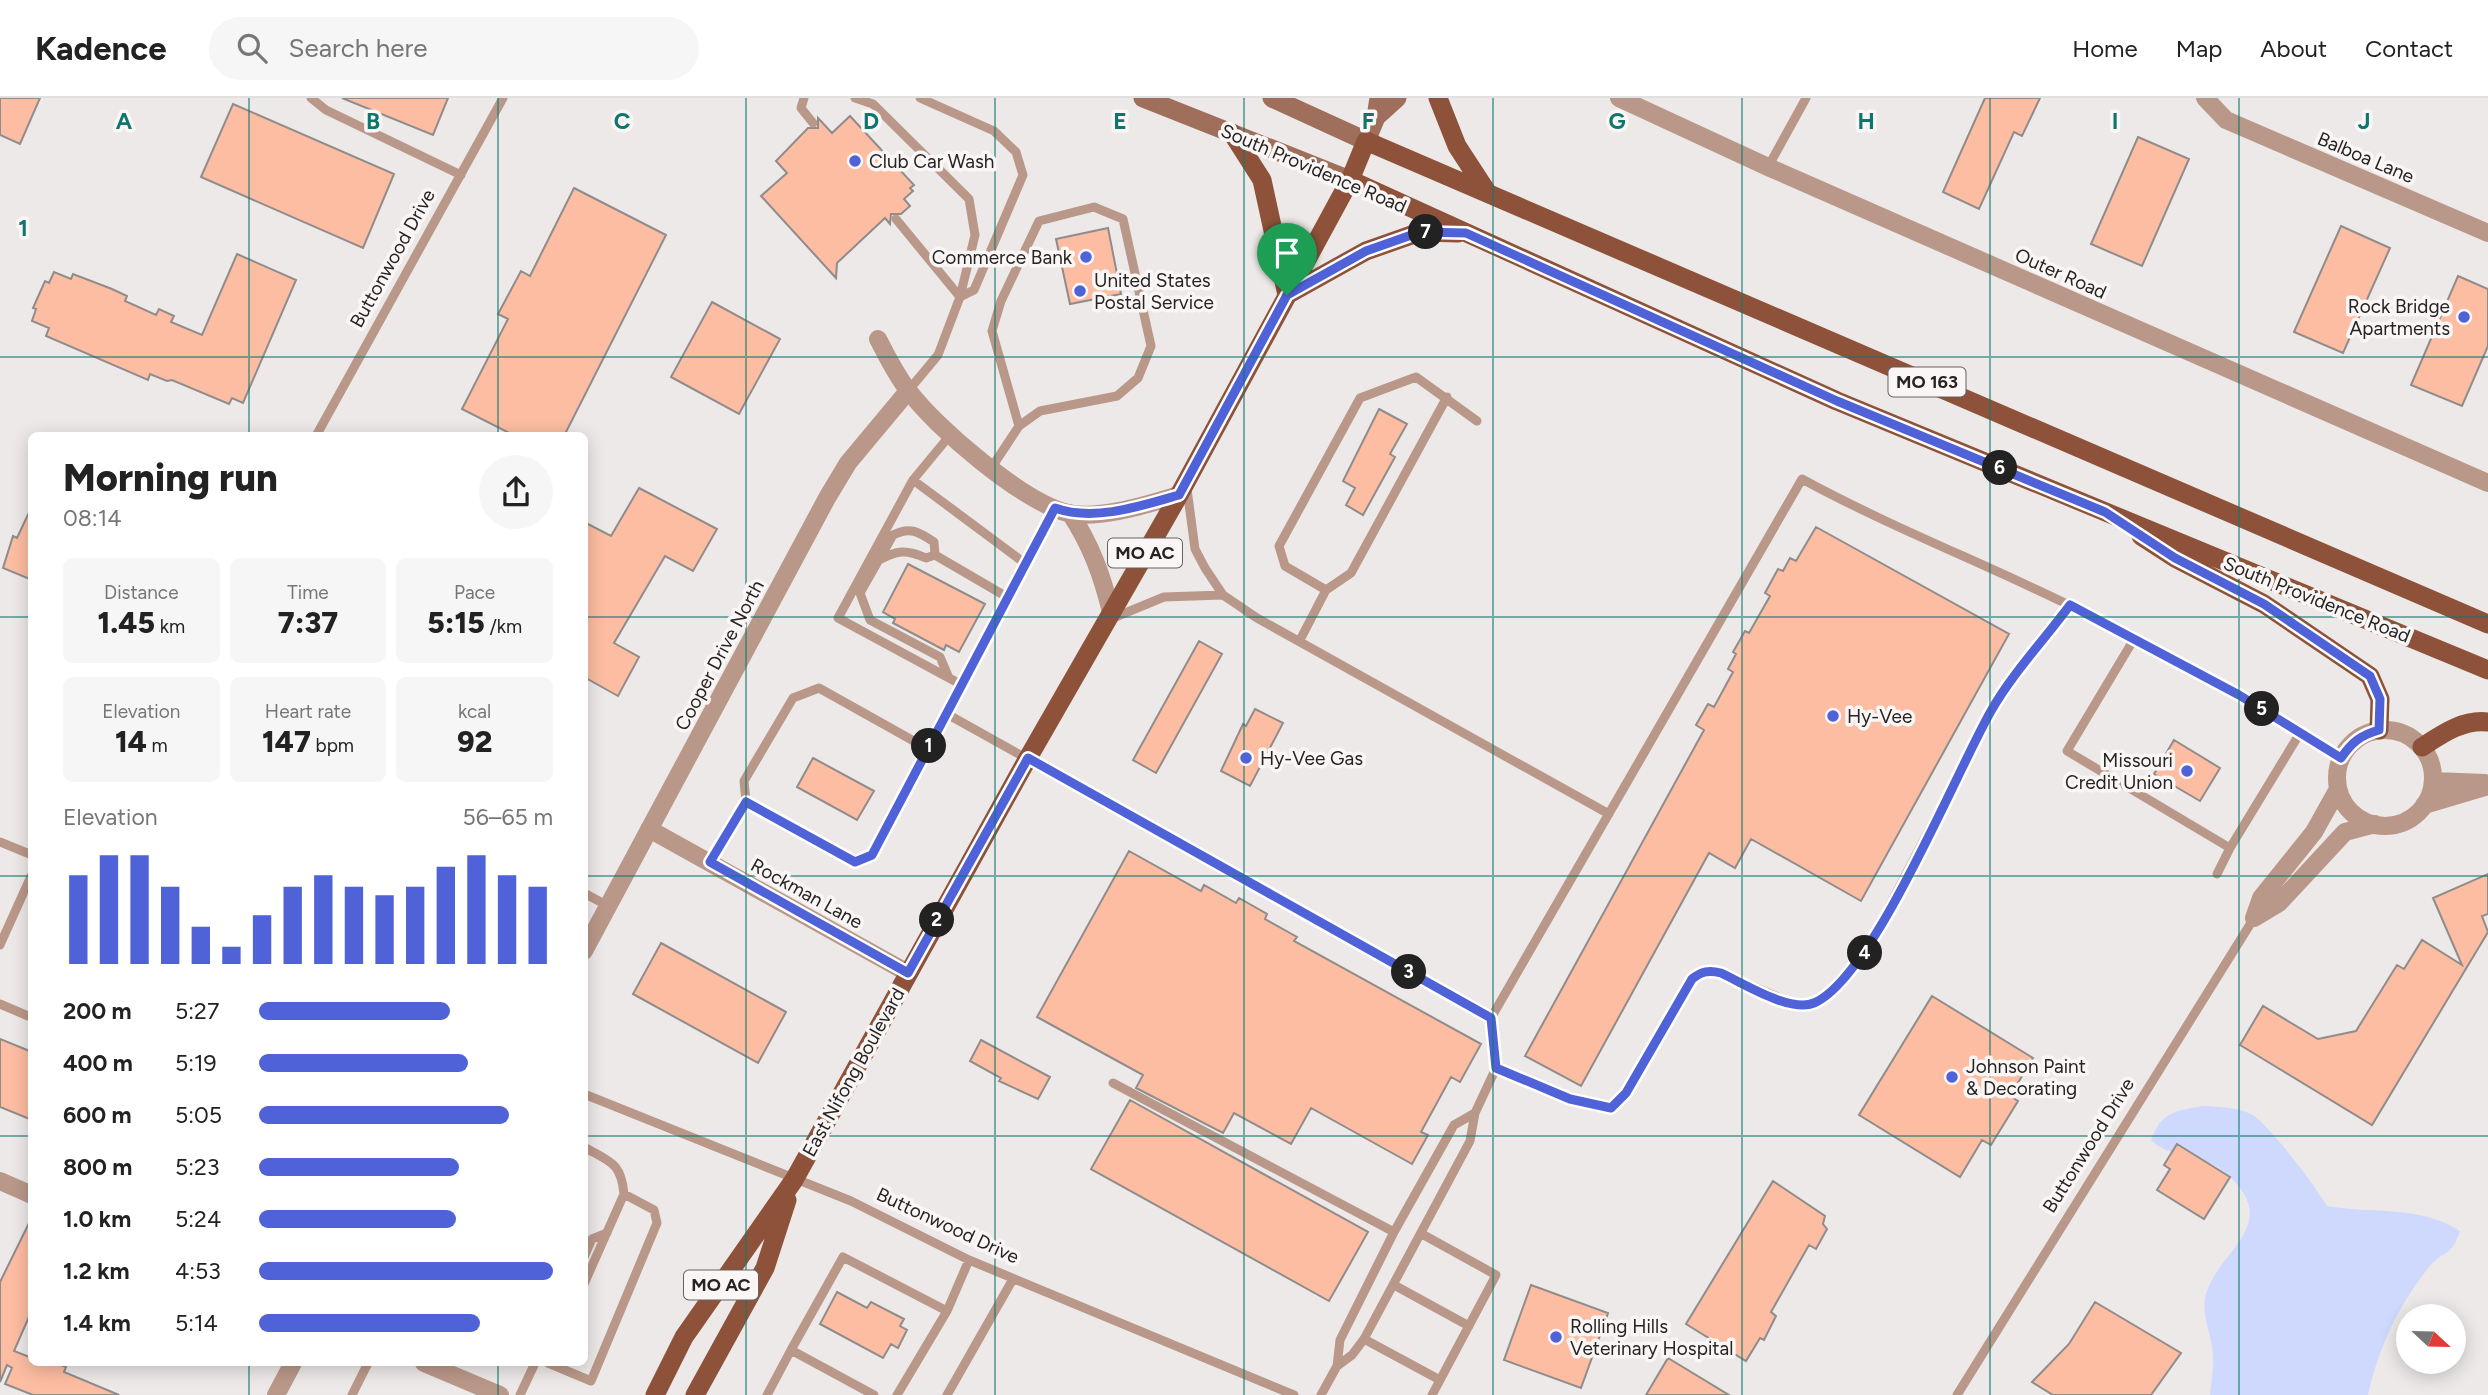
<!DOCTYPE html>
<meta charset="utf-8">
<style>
body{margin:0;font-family:Figtree,sans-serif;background:#f6f6f6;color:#222;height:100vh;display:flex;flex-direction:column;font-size:26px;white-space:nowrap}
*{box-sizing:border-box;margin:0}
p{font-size:23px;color:#767676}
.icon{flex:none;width:38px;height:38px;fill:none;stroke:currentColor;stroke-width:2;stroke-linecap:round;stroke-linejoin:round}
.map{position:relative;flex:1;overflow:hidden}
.panel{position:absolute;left:28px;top:334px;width:560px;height:934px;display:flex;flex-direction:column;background:#fff;border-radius:10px;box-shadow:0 4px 18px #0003}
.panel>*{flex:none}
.needle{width:46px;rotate:112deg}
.fabs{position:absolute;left:2396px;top:1206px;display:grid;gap:14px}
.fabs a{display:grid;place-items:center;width:70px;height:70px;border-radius:50%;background:#fff;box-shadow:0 4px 18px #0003;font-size:35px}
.pin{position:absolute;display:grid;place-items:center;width:60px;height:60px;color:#fff;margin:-72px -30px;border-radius:50% 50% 50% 0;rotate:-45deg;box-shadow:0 0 7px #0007}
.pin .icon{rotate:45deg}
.km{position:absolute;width:35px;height:35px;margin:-18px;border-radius:50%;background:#222;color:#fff;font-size:19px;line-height:35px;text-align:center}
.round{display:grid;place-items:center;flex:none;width:74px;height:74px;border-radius:37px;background:#f6f6f6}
.head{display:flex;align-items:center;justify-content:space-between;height:119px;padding:0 35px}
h1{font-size:38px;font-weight:800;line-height:52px}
.stats{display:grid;grid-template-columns:repeat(3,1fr);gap:10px;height:119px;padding:7px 35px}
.stats div{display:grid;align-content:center;border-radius:10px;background:#f6f6f6;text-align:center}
.stats b{font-size:30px;font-weight:800}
.stats small{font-size:19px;font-weight:400}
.stats p{font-size:19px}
.chart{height:196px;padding:14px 35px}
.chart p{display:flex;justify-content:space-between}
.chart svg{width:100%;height:126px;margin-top:7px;stroke:#5062d8;stroke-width:6}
ul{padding:0 35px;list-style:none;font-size:23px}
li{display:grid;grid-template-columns:112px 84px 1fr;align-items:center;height:52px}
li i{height:18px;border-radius:9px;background:#5062d8}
header{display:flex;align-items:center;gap:42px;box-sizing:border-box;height:98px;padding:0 35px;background:#fff;border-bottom:2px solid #e0e0e0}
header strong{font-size:33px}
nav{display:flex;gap:38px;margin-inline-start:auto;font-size:24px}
.search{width:490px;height:63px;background:#f6f6f6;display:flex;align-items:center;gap:18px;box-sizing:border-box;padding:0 24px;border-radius:38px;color:#767676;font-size:26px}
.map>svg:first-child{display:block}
.green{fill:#cfd9fe}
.building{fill:#fcbda2;stroke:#908c8b;stroke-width:2}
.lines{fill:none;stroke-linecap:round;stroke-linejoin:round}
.service{stroke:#ba9889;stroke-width:9}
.minor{stroke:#ba9889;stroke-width:18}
.secondary{stroke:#a06f5b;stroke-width:19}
.primary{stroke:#8d5239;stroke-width:19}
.route-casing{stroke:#fff;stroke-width:14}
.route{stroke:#5062d8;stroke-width:9}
.grid{fill:none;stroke:#0f766e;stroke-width:2;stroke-opacity:0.55}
.poi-dot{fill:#5062d8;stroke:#faf6f5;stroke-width:2.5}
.labels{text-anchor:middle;stroke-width:7;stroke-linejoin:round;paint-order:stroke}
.shield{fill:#faf6f5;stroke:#656362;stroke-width:2}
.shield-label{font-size:18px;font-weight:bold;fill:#252423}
.street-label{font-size:19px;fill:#252423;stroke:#faf6f5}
.poi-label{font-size:19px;fill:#252423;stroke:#faf6f5;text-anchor:start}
.grid-label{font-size:23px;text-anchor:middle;font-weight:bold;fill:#0f766e;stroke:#faf6f5;stroke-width:7;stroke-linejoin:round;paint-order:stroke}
</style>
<header>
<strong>Kadence</strong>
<div class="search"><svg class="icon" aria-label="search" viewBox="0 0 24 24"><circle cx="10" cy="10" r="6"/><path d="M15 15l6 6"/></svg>Search here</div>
<nav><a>Home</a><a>Map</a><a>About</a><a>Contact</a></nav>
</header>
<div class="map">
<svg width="2488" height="1297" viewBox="0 0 2488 1297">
<rect width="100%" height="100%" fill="#ede9e8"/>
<path class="green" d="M2203 1008C2219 1009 2237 1009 2251 1016 2269 1026 2316 1089 2327 1108 2372 1116 2420 1107 2460 1133 2452 1159 2443 1152 2429 1169 2398 1208 2379 1249 2368 1297H2210C2211 1285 2214 1272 2213 1259 2213 1238 2200 1217 2206 1196 2220 1150 2283 1127 2227 1076 2205 1055 2171 1062 2151 1042 2161 1014 2175 1013 2203 1008Z"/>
<path class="building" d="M0 0H40L20 46 0 37Z
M342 0H448L433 37Z
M1985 0H2040L2022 38 2014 34 1979 111 1943 94Z
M233 6 394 76 363 150 201 79Z
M850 18 914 87 910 90 913 93 904 101 910 108 901 116H891L890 126 885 120 837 165 836 180 761 98 787 75 776 63 808 30H818V20L832 35Z
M2138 39 2189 61 2142 168 2091 146Z
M574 90 666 137 564 338H515L462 311 508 221 498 216 521 173 530 178Z
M2341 128 2390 150 2343 255 2294 234Z
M1108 130 1121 196 1070 206 1056 141Z
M237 156 296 182 243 305 232 300 229 306 172 282 167 283 150 276 148 282 46 238 49 230 32 223 36 211 33 210 45 183 49 185 54 174 71 181 73 176 112 191 127 198 125 203 156 217 159 211 174 218 171 224 202 237Z
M2458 178 2488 191V248L2462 308 2411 287Z
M712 204 780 241 739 316 671 279Z
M1379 311 1407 326 1390 356 1395 359 1363 417 1346 407 1355 390 1343 383Z
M639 390 717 431 693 473 665 458 614 545 639 559 618 598 584 579V424L611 438Z
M32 408V482L3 470 13 438 17 440Z
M1816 429 2009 536 1861 803 1751 741 1735 770 1709 755 1581 988 1525 958 1704 632 1696 627 1708 606 1714 609 1733 574 1728 571 1736 556 1733 554 1745 533 1749 535 1770 498 1765 495 1778 471 1783 473 1790 460 1796 463Z
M908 466 985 506 959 554 946 547 944 552 893 525 895 521 883 514Z
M1199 543 1222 556 1156 675 1133 662Z
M1255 611 1283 625 1250 688 1221 673 1243 626 1246 628Z
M2174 642 2220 670 2200 703 2154 676Z
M813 660 874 693 857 722 797 689Z
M1129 753 1201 793 1204 787 1236 805 1239 800 1267 816 1265 821 1297 839 1294 843 1481 946 1460 984 1451 979 1421 1034 1428 1037 1412 1066 1311 1010 1291 1046 1234 1015 1223 1035 1136 990 1143 977 1037 919Z
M2488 776V816L2482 818 2488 834 2372 1027 2240 947 2263 908 2318 941 2356 933 2397 867 2404 871 2422 842 2462 867 2433 800Z
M661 845 786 914 758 965 633 896Z
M1932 898 2033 960 2010 998 2018 1003 1991 1047 1982 1042 1960 1079 1859 1017Z
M0 941 32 954V1022L0 1009Z
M981 942 1050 979 1038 1001 999 983 1001 980 970 963Z
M1130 1002 1368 1134 1329 1203 1091 1071Z
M2177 1046 2230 1079 2204 1121 2157 1092 2170 1071 2164 1067Z
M1773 1083 1825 1118 1823 1126 1827 1131 1816 1151 1809 1147 1771 1214 1776 1218 1764 1242 1760 1240 1746 1263 1686 1226Z
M32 1119V1212L14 1253 32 1260V1265H56L66 1269 64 1274 119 1297H33L5 1286 12 1270 7 1267 0 1284V1184Z
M1531 1187 1608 1215 1581 1290 1504 1262Z
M837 1194 867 1210 871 1204 904 1221 900 1228 907 1232 898 1250 891 1246 883 1260 820 1226Z
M2095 1204 2181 1255 2151 1297H2053L2032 1284 2069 1246Z
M1668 1260 1729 1297H1646Z"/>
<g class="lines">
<path class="service" d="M311 0 326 12 461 77
M804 0 801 10 813 25
M855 0 873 6 969 101 975 137 960 199 938 257 908 293
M920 0 994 33 1016 54 1023 77 974 192 960 199
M1768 69 1806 0
M896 121 960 199
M1447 299 1351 475 1326 492 1285 468 1279 448 1360 300 1416 279 1477 323
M951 336 913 382 838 520 962 587
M316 338 503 0
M990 372 1019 328 1040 313 1117 298 1138 280 1151 248 1123 121 1094 109 1039 123 1001 203 992 233 1019 328
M913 382 1026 466
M1187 391 1195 451 1205 470 1223 497 1257 520 1609 716
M935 457 934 444C919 434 910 428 893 437L860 495 870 522 940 559 949 580
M877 463C897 452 906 451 926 460L935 457 1007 499
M1113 520 1164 499 1223 497
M2134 541 2067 653 2230 750 2217 776
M1300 542 1326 492
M947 616 1491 920
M928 651 1055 410
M0 744 32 757
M2230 750 2300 635
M710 764 746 704 744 683 793 600 819 590 928 651 872 757 855 764 746 704
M584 795 608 808
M0 847 32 776
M0 906 28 918
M1496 970 1570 1001 1611 1010 1626 995 1692 881C1702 873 1709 872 1721 875L1799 908 1822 901 1865 855 1992 611 2070 507
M1113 985 1394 1134
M584 996 851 1103 969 1162 1294 1297
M1475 1015 1454 1027 1394 1134 1340 1242 1337 1268 1352 1257 1364 1241 1470 1043 1475 1015 1496 970 1491 920 1802 381C1892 430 1989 467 2081 513 2171 557 2256 608 2341 660
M1422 1136 1496 1177 1432 1297
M584 1159 592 1141 607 1135
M584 1186 624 1096
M1394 1187 1469 1228
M1364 1241 1440 1282
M791 1252 843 1159 947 1213 969 1162
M548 1265 591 1283 657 1125 654 1112 624 1096C621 1064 610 1064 584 1049
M352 1297 368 1265
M520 1297 535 1265
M767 1297 791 1252 874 1297
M897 1297 947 1213
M947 1297 1013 1181
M1321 1297 1337 1268
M1957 1297 2254 820"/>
<path class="minor" d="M1619 0 1768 69 2488 385
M2205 0 2226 22 2488 135
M878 241C887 258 896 277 908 292 936 330 1023 404 1068 415 1100 422 1148 406 1179 397
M1070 415C1091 447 1102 477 1111 514
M2337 680a48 48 0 1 1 96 0a48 48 0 1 1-96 0Z
M2434 683 2485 685
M2424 707 2488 688
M649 731 908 875
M2254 820 2279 805 2345 734 2375 726
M2254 820 2261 800 2314 734 2338 691
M584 853 827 400 848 365 908 293
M0 1083 32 1097
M424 1265 500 1297
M276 1297 293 1265"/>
<path class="secondary" d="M1143 0 1350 82
M1272 0 1366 43 1376 19 1379 0
M1376 19 1397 0"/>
<path class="primary" d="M1438 0 1457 48 1487 94
M1232 35 1262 82 1287 197 1366 153 1420 134 1458 135
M1350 82 1837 303 2488 572
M2141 438 2175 460 2264 506 2370 578 2380 601 2379 632
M2422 649C2442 636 2463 621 2488 624
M655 1297 684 1239 794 1082 1028 660 1179 397 1350 82 1366 43 2488 526
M695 1297 765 1170 787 1102"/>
</g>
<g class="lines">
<defs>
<path id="route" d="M1420 134 1466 135 1837 303 2105 414 2175 460 2264 506 2370 578 2380 601 2379 632C2361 637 2352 644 2341 660L2239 597 2070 507C2044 542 2012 576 1991 613 1955 676 1873 880 1814 905 1790 915 1743 885 1721 875 1709 872 1702 873 1692 881L1626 995 1611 1010 1570 1001 1496 970 1491 920 1028 660 908 875 710 764 746 704 855 764 872 757 1055 410C1094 424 1141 408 1179 397L1287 197 1366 153Z"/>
</defs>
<use href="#route" class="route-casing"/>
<use href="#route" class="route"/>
</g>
<path class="grid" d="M249 0V338M498 0V338M746 0V1297M995 0V1297M1244 0V1297M1493 0V1297M1742 0V1297M1990 0V1297M2239 0V1297M0 259H2488M0 519H32M584 519H2488M0 778H32M584 778H2488M0 1038H32M584 1038H2488M249 1265V1297M498 1265V1297"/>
<g class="poi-dot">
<circle cx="855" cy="63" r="7"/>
<circle cx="1086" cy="159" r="7"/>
<circle cx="1080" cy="193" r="7"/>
<circle cx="2464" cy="219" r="7"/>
<circle cx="1833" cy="618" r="7"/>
<circle cx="1246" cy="660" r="7"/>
<circle cx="2187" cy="673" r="7"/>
<circle cx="1952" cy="979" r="7"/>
<circle cx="1556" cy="1239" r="7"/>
</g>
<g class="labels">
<g class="shield">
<rect x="1888.5" y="269.5" width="77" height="29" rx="5"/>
<rect x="1108" y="440.5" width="74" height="29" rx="5"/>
<rect x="684" y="1172.5" width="74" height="29" rx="5"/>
</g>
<g class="shield-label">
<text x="1927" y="290">MO 163</text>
<text x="1145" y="461">MO AC</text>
<text x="721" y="1193">MO AC</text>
</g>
<g class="street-label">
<text transform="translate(2366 59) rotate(23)" y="7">Balboa Lane</text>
<text transform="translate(1314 70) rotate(23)" y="7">South Providence Road</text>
<text transform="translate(392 160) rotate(-61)" y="7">Buttonwood Drive</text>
<text transform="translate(2061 175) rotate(24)" y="7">Outer Road</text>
<text transform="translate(2317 501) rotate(22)" y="7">South Providence Road</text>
<text transform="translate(719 557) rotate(-62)" y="7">Cooper Drive North</text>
<text transform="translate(807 795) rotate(29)" y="7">Rockman Lane</text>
<text transform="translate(853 974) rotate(-61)" y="7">East Nifong Boulevard</text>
<text transform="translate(2088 1047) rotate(-58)" y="7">Buttonwood Drive</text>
<text transform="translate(948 1127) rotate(25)" y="7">Buttonwood Drive</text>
</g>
<g class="poi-label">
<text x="869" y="70">Club Car Wash</text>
<text x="1072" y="166" text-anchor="end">Commerce Bank</text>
<text x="1094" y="189">United States<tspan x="1094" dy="22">Postal Service</tspan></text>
<text x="2450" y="215" text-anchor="end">Rock Bridge<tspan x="2450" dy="22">Apartments</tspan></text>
<text x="1847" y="625">Hy-Vee</text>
<text x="1260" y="667">Hy-Vee Gas</text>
<text x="2173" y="669" text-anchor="end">Missouri<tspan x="2173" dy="22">Credit Union</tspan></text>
<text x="1966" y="975">Johnson Paint<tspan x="1966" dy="22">&amp; Decorating</tspan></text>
<text x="1570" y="1235">Rolling Hills<tspan x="1570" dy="22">Veterinary Hospital</tspan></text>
</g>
</g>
<g class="grid-label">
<text x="124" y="31">A</text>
<text x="373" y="31">B</text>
<text x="622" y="31">C</text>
<text x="871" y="31">D</text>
<text x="1120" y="31">E</text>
<text x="1368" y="31">F</text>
<text x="1617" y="31">G</text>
<text x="1866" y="31">H</text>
<text x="2115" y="31">I</text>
<text x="2364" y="31">J</text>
<text x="23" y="138">1</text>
</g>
</svg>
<div class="fabs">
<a><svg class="needle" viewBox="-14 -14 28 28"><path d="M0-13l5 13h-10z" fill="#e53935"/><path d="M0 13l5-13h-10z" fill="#767676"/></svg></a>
</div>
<div class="pin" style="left:1287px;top:197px;background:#1e9e55"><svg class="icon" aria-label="arrive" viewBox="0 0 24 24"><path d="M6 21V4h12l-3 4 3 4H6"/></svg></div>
<b class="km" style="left:929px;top:648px">1</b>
<b class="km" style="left:937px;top:822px">2</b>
<b class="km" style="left:1409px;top:874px">3</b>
<b class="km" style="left:1865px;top:855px">4</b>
<b class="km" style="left:2262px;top:611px">5</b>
<b class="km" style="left:2000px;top:370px">6</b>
<b class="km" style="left:1426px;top:134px">7</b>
<section class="panel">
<div class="head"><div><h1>Morning run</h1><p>08:14</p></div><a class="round"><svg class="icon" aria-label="share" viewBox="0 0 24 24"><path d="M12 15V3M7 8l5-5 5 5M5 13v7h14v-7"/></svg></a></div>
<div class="stats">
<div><p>Distance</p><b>1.45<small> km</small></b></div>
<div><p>Time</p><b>7:37</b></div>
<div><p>Pace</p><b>5:15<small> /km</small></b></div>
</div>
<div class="stats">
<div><p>Elevation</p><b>14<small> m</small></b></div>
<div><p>Heart rate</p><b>147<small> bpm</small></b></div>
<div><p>kcal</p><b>92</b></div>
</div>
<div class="chart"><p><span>Elevation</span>56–65 m</p>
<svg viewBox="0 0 160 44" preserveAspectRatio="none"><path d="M5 44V13M15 44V6M25 44V6M35 44V17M45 44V31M55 44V38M65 44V27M75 44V17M85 44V13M95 44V17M105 44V20M115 44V17M125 44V10M135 44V6M145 44V13M155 44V17"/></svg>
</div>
<ul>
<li><b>200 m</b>5:27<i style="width:65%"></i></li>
<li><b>400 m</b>5:19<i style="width:71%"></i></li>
<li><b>600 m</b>5:05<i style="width:85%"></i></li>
<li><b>800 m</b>5:23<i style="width:68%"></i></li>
<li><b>1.0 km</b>5:24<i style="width:67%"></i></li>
<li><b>1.2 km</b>4:53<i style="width:100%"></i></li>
<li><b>1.4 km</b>5:14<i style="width:75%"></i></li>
</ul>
</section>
</div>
